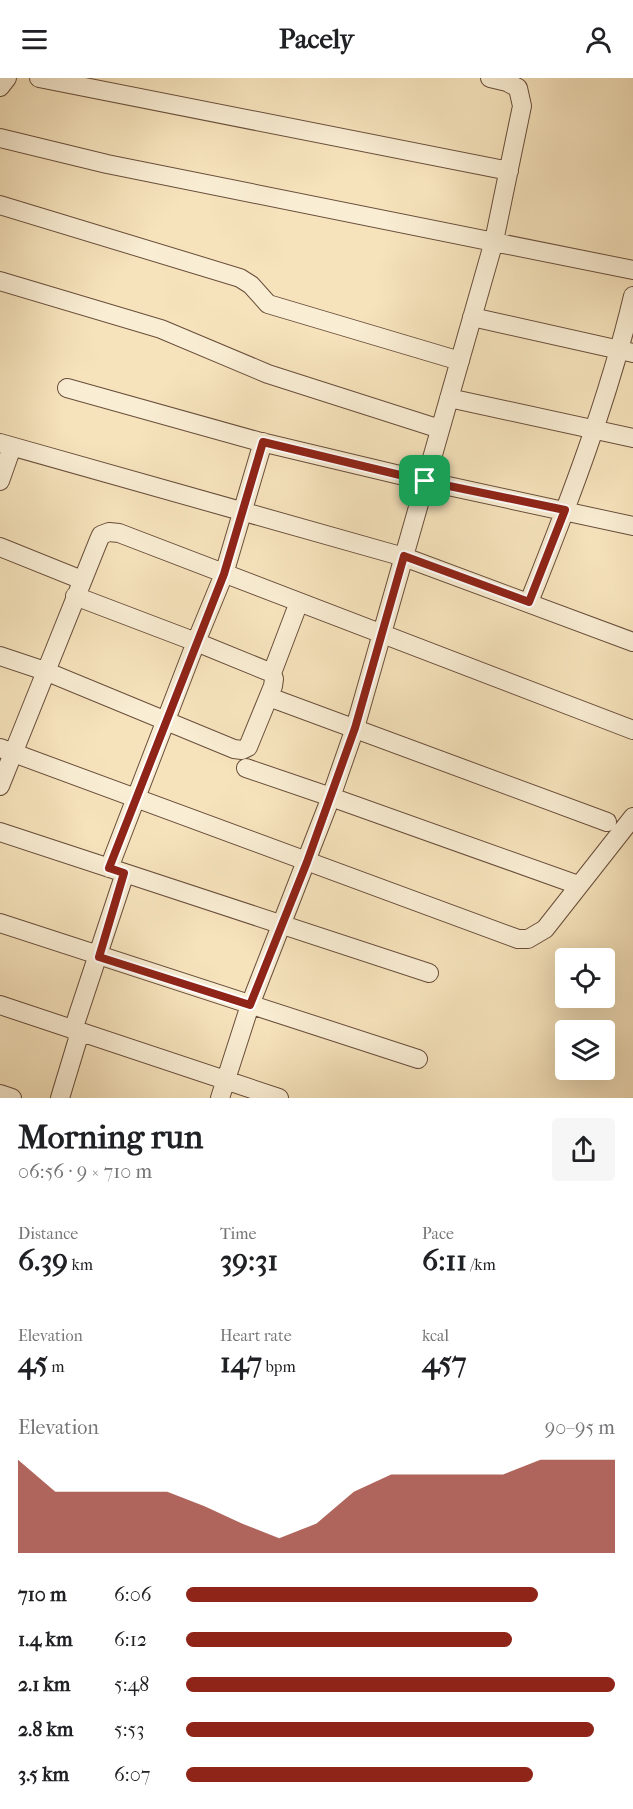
<!DOCTYPE html>
<meta charset="utf-8">
<style>
body{margin:0;font-family:"IM FELL French Canon",serif;background:#f6f6f6;color:#202124;height:100vh;display:flex;flex-direction:column;font-size:22px;white-space:nowrap}
*{box-sizing:border-box;margin:0}
p{font-size:20px;color:#757577}
.icon{flex:none;width:33px;height:33px;fill:none;stroke:currentColor;stroke-width:2;stroke-linecap:round;stroke-linejoin:round}
.map{position:relative;height:1020px;overflow:hidden}
.drawer{display:flex;flex-direction:column;background:#fff;flex:1}
.drawer>*{flex:none}
.tools{position:absolute;left:555px;top:870px;display:grid;gap:12px}
.tools a{display:grid;place-items:center;width:60px;height:60px;border-radius:6px;background:#fff;box-shadow:0 6px 24px #0002;font-size:30px}
.pin{position:absolute;display:grid;place-items:center;width:51px;height:51px;color:#fff;margin:-26px;border-radius:12px;box-shadow:0 3px 9px #0006}
.round{display:grid;place-items:center;flex:none;width:63px;height:63px;border-radius:6px;background:#f6f6f6}
.headline{display:flex;align-items:center;justify-content:space-between;height:102px;padding:0 18px}
h1{font-size:33px;font-weight:700;line-height:45px}
.stats{display:grid;grid-template-columns:repeat(3,1fr);gap:9px;height:102px;padding:6px 18px}
.stats div{display:grid;align-content:center}
.stats b{font-size:30px;font-weight:700}
.stats small{font-size:16px;font-weight:400}
.stats p{font-size:16px}
.chart{height:168px;padding:12px 18px}
.chart p{display:flex;justify-content:space-between}
.chart svg{width:100%;height:108px;margin-top:6px;fill:#8f2418;opacity:.7}
ul{padding:0 18px;list-style:none;font-size:20px}
li{display:grid;grid-template-columns:96px 72px 1fr;align-items:center;height:45px}
li i{height:15px;border-radius:8px;background:#8f2418}
header{display:flex;justify-content:space-between;align-items:center;height:78px;padding:0 18px;background:#fff;font-size:27px;font-weight:700}
.map>svg:first-child{display:block}
.lines{fill:none;stroke-linecap:round;stroke-linejoin:round}
.minor-casing{stroke:#694e3b;stroke-width:20}
.minor{stroke:#f9edd3;stroke-width:18}
.route-casing{stroke:#fff;stroke-width:12}
.route{stroke:#8f2418;stroke-width:8}
</style>
<header><svg class="icon" aria-label="menu" viewBox="0 0 24 24"><path d="M4 6h16M4 12h16M4 18h16"/></svg>Pacely<svg class="icon" aria-label="person" viewBox="0 0 24 24"><circle cx="12" cy="8" r="4"/><path d="M4 21q1-7 8-7t8 7"/></svg></header>
<div class="map">
<svg width="633" height="1020" viewBox="0 0 633 1020">
<rect width="100%" height="100%" fill="#f6e3bc"/>
<filter id="stains"><feTurbulence type="fractalNoise" baseFrequency=".00333" numOctaves="4"/><feColorMatrix values="0 0 0 0 .2 0 0 0 0 .09 0 0 0 0 .02 0 0 0 .5 -.17"/></filter>
<radialGradient id="worn" r=".72"><stop offset=".6" stop-color="#630" stop-opacity="0"/><stop offset="1" stop-color="#630" stop-opacity=".3"/></radialGradient>
<g class="lines">
<defs>
<path id="minor" d="M39 0 509 93
M490 0 507 4 518 10 522 28 494 163 355 650 331 719 578 807
M0 9 7 0
M0 60 107 86 633 192
M0 127 240 200 251 207 268 226 460 283
M0 203 161 251 268 296 440 351
M472 239 633 275
M67 310 257 363 425 403 633 448
M449 320 633 360
M0 365 404 479 633 564
M0 403 12 369
M0 469 82 502
M75 518 196 564 109 790
M529 524C569 424 608 323 633 218
M0 578 45 593 234 671 242 672 248 669 273 608 274 601 272 595 196 564 224 496 263 364
M272 595 299 524
M269 619 607 744
M0 670 518 861H528L545 851 633 739
M0 708 98 464 101 457 109 454 119 455 633 652
M0 754 429 895
M0 845 418 981
M0 927 279 1020
M73 952 125 795
M0 1016 12 1020
M60 1020 80 954
M220 1020 250 927 331 719 246 690"/>
</defs>
<use href="#minor" class="minor-casing"/>
<use href="#minor" class="minor"/>
</g>
<g class="lines">
<defs>
<path id="route" d="M263 364 425 403 565 432 529 524 404 478 355 650 307 784 250 927 99 879 124 795 109 790 224 496Z"/>
</defs>
<use href="#route" class="route-casing"/>
<use href="#route" class="route"/>
</g>
<rect width="100%" height="100%" filter="url(#stains)"/>
<rect width="100%" height="100%" fill="url(#worn)"/>
</svg>
<div class="tools">
<a><svg class="icon" aria-label="locate" viewBox="0 0 24 24"><circle cx="12" cy="12" r="6"/><path d="M12 2v4M12 18v4M2 12h4M18 12h4"/></svg></a>
<a><svg class="icon" aria-label="layers" viewBox="0 0 24 24"><path d="M12 4l9 5-9 5-9-5zM3 14l9 5 9-5"/></svg></a>
</div>
<div class="pin" style="left:425px;top:403px;background:#1e9e55"><svg class="icon" aria-label="arrive" viewBox="0 0 24 24"><path d="M6 21V4h12l-3 4 3 4H6"/></svg></div>
</div>
<section class="drawer">
<div class="headline"><div><h1>Morning run</h1><p>06:56 · 9 × 710 m</p></div><a class="round"><svg class="icon" aria-label="share" viewBox="0 0 24 24"><path d="M12 15V3M7 8l5-5 5 5M5 13v7h14v-7"/></svg></a></div>
<div class="stats">
<div><p>Distance</p><b>6.39<small> km</small></b></div>
<div><p>Time</p><b>39:31</b></div>
<div><p>Pace</p><b>6:11<small> /km</small></b></div>
</div>
<div class="stats">
<div><p>Elevation</p><b>45<small> m</small></b></div>
<div><p>Heart rate</p><b>147<small> bpm</small></b></div>
<div><p>kcal</p><b>457</b></div>
</div>
<div class="chart"><p><span>Elevation</span>90–95 m</p>
<svg viewBox="0 0 160 44" preserveAspectRatio="none"><path d="M0 44V6L10 19L20 19L30 19L40 19L50 25L60 32L70 38L80 32L90 19L100 12L110 12L120 12L130 12L140 6L150 6L160 6V44z"/></svg>
</div>
<ul>
<li><b>710 m</b>6:06<i style="width:82%"></i></li>
<li><b>1.4 km</b>6:12<i style="width:76%"></i></li>
<li><b>2.1 km</b>5:48<i style="width:100%"></i></li>
<li><b>2.8 km</b>5:53<i style="width:95%"></i></li>
<li><b>3.5 km</b>6:07<i style="width:81%"></i></li>
</ul>
</section>
